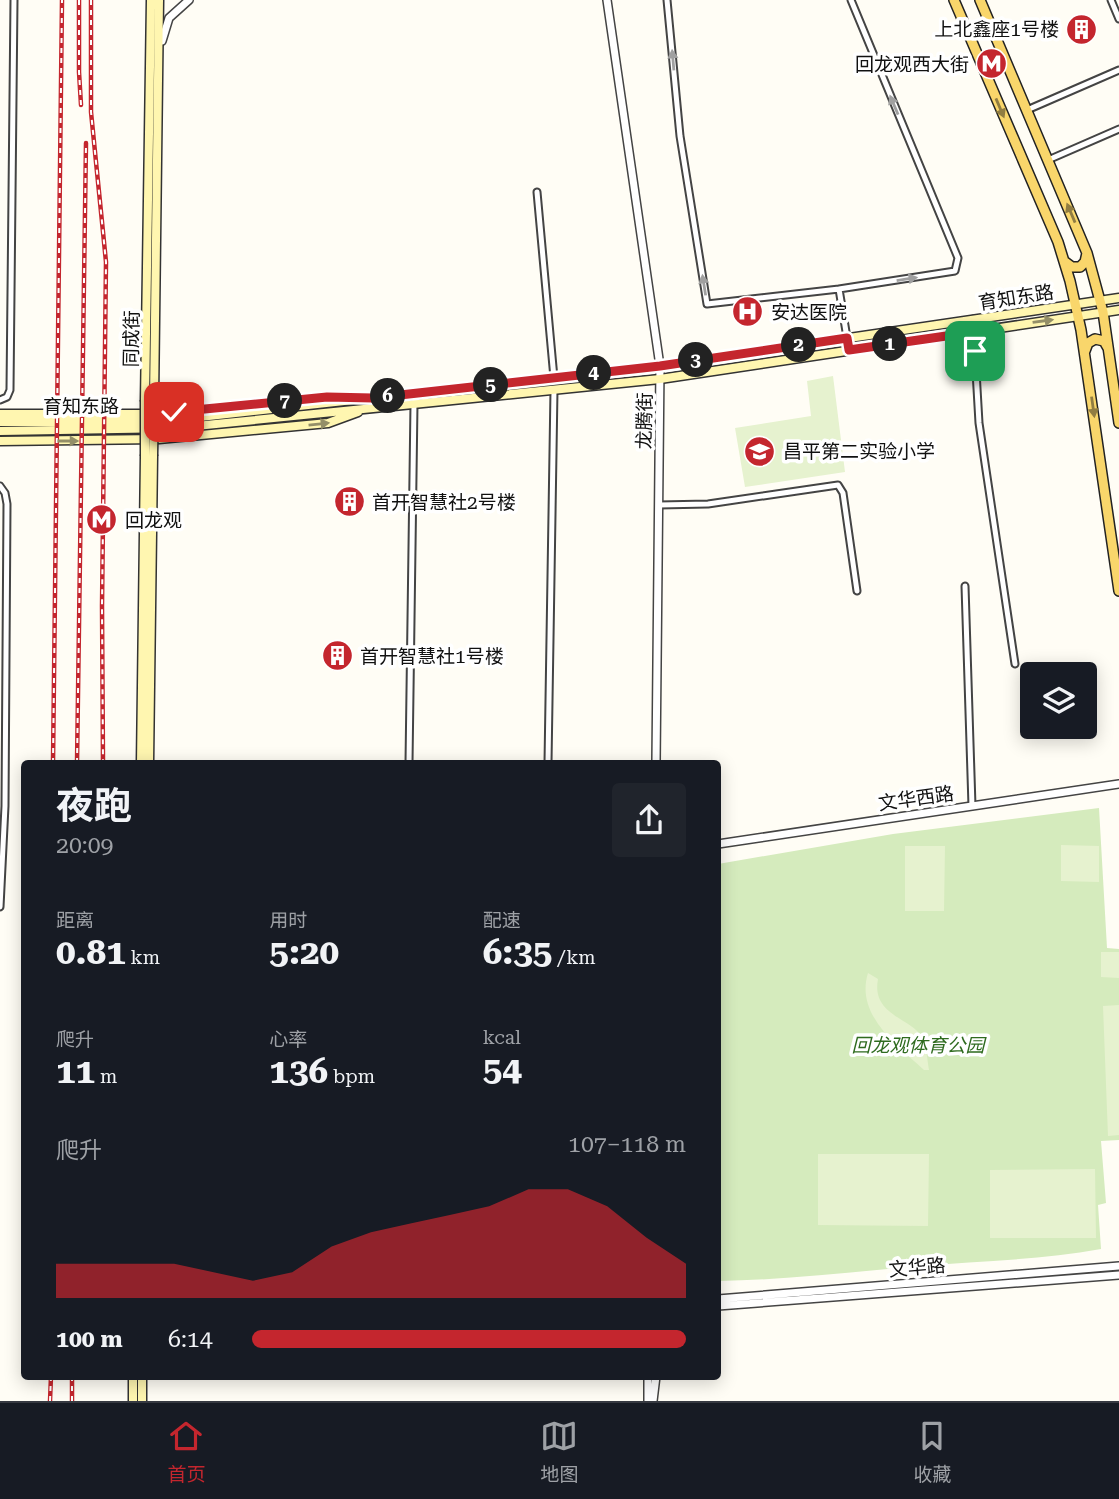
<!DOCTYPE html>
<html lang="zh">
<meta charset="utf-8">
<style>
body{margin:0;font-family:"Roboto Serif","Noto Sans SC",serif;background:#20242c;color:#f1f3f6;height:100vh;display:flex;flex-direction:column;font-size:26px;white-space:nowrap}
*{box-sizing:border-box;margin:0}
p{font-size:23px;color:#9ea1a6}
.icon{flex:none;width:38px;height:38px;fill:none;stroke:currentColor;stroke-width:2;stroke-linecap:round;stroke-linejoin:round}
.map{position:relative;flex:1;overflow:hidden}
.drawer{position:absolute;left:21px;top:760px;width:700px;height:620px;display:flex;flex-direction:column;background:#171b24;border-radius:7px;box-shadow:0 4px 18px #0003}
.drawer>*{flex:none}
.controls{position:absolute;left:1020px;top:662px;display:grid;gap:14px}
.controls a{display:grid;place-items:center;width:77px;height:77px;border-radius:7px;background:#171b24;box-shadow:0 4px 18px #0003;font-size:35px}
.pin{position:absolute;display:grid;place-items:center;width:60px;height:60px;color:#fff;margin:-30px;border-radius:14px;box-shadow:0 4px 10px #0006}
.km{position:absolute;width:35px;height:35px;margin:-18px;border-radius:50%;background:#222;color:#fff;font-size:19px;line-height:35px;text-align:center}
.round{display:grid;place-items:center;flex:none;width:74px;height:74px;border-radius:7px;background:#20242c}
.headline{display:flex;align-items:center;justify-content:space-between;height:119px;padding:0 35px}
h1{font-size:38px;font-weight:700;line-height:52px}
.stats{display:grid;grid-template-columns:repeat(3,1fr);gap:10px;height:119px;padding:7px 35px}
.stats div{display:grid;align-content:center}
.stats b{font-size:35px;font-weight:700}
.stats small{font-size:19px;font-weight:400}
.stats p{font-size:19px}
.chart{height:196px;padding:14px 35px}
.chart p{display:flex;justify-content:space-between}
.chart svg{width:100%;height:126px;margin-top:7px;fill:#c4262e;opacity:.7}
ul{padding:0 35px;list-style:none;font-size:23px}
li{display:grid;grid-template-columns:112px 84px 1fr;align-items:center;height:52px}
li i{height:18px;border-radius:9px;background:#c4262e}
.menu{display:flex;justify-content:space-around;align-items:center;height:98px;border-top:2px solid #363941;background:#171b24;font-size:19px;color:#9ea1a6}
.menu a{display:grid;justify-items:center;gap:4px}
.menu .current{color:#c4262e}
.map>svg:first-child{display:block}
.green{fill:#d5ebbd}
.pitch{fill:#e6f2cf}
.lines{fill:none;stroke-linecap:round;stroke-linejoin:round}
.minor-casing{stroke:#444;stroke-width:9}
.tertiary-casing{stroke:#444;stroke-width:10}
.secondary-casing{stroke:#333;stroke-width:11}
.primary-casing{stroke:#222;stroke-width:12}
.minor{stroke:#fff;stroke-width:5}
.tertiary{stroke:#fff;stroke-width:7}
.secondary{stroke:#fff6b0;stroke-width:8}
.primary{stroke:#f9d66b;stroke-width:9}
.rail-casing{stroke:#c4262e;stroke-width:4.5}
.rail{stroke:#fff;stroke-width:2;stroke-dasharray:5;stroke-linecap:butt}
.secondary-bridge-casing{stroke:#333;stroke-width:11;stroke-linecap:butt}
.secondary-bridge{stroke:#fff6b0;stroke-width:8}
.oneway{fill:#a0a0a0}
.oneway2{fill:#917d42}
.oneway3{fill:#948f68}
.route-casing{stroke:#fff;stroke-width:14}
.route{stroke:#c4262e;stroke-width:9}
.labels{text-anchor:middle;stroke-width:7;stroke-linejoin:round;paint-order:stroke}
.poi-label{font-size:19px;fill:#111;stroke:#fff;text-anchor:start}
.street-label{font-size:19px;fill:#111;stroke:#fff}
.park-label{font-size:19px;font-style:italic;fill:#2f6b1f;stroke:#fff}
</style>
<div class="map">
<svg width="1119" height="1401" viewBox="0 0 1119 1401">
<rect width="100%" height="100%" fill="#fffdf5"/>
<path class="green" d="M1099 808 1107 948 1119 949V1140L1101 1141 1106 1203 1098 1205 1101 1249C1041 1260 980 1261 920 1266 851 1272 786 1280 718 1281V864L893 834Z"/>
<path class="pitch" d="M833 376 845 472 745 487 735 428 811 416 807 381Z
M1061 845 1099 846V882L1061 881Z
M905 846H945L944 911H905Z
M1101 952H1119V978L1101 977Z
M868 973 878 979C871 1015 911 1018 922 1037 927 1047 927 1059 929 1070H924C897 1045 855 1015 868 973Z
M1119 1005V1135L1108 1136 1103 1006Z
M818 1154H929L928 1226 818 1225Z
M1095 1169 1096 1238H990V1170Z"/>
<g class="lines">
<defs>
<path id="minor" d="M667 0 680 136 707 304 839 289 849 350
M1111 0 1119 19
M1027 110 1119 70
M1048 160 1119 129
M537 192 554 378
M839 289 955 271 958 258 851 0
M973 319 979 423 1015 664
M0 400 7 397 10 390 14 0
M0 486 5 493 7 504 5 806 0 907
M659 505 708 504 838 485 843 493 857 591
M965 586 972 806
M409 763 414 404
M548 763 554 390"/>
<path id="tertiary" d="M607 0 660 366 656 763
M162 41 169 18 189 0
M718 844 1119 784
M718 1299 1119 1266
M718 1306 1119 1275
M648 1401V1376
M653 1401 656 1376"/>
<path id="secondary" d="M145 400 151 0
M154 400 159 0
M0 414H144L327 397H344
M0 422H131L191 418 660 366 1119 298
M0 431 176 428 660 379 1119 310
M0 441 159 439 328 423 358 412
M141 763 145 456
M149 763 153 456
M133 1401V1376
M142 1401V1376"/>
<path id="primary" d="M954 0 1058 242 1070 281 1081 330 1119 591
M980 0 1087 253 1103 312 1119 423
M1064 261 1072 267H1080L1085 262 1087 253
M1085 351 1088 343 1095 339 1104 341 1108 348"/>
</defs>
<use href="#minor" class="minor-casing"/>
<use href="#tertiary" class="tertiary-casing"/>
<use href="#secondary" class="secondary-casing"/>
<use href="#primary" class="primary-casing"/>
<use href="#minor" class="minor"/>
<use href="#tertiary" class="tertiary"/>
<use href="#secondary" class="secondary"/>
<use href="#primary" class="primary"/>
<defs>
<path id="rail" d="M79 0V72L81 105
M91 0V112L106 262 102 606 103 763
M53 763 62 0
M77 763 86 143
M72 1376V1401
M50 1401 51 1376"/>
</defs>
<use href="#rail" class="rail-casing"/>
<use href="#rail" class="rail"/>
<defs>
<path id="secondary-bridge" d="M145 456V400
M153 456 154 400"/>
</defs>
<use href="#secondary-bridge" class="secondary-bridge-casing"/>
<use href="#secondary-bridge" class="secondary-bridge"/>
</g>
<defs><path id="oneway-solid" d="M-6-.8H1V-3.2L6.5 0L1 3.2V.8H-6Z" transform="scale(1.75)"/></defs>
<g class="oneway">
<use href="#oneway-solid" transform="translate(673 60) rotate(-95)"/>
<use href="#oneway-solid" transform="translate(894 105) rotate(-113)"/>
<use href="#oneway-solid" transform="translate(907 279) rotate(-9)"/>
<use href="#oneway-solid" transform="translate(704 285) rotate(-99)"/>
</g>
<g class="oneway2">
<use href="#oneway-solid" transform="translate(1000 108) rotate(67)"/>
<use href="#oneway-solid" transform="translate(1071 213) rotate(-113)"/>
<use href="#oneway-solid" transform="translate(1093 407) rotate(82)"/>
</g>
<g class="oneway3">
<use href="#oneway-solid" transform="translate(1043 321) rotate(-8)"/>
<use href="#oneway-solid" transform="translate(319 424) rotate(-6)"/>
<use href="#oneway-solid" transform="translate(68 441)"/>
</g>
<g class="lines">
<defs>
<path id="route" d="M174 412 327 397 373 398 660 366 847 338 849 350 974 332 975 351"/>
</defs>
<use href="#route" class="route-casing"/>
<use href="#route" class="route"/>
</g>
<defs>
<symbol id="building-disc" viewBox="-11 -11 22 22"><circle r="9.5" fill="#c4262e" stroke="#fff"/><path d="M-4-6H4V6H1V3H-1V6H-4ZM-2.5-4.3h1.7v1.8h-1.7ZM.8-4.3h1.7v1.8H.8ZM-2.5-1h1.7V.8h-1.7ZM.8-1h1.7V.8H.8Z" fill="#fff"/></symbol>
<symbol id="metro-disc" viewBox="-11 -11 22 22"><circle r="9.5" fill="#c4262e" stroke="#fff"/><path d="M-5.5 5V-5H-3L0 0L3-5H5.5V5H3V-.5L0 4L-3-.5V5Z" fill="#fff"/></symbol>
<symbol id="hospital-disc" viewBox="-11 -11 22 22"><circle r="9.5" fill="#c4262e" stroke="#fff"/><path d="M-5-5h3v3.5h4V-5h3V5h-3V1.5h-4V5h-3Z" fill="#fff"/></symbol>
<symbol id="school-disc" viewBox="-11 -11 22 22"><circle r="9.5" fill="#c4262e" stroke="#fff"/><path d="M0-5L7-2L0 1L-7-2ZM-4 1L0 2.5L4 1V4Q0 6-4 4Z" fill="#fff"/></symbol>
</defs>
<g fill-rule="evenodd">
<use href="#building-disc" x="1064" y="12" width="35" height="35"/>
<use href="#metro-disc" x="974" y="46" width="35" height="35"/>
<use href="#hospital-disc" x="730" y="294" width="35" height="35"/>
<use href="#school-disc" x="742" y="434" width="35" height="35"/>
<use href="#building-disc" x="332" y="484" width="35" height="35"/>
<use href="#metro-disc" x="84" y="502" width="35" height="35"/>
<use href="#building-disc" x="320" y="638" width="35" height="35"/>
</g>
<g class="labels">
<g class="poi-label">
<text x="1059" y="36" text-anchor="end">上北鑫座1号楼</text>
<text x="969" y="71" text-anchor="end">回龙观西大街</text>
<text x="771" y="319">安达医院</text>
<text x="783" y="458">昌平第二实验小学</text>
<text x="372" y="509">首开智慧社2号楼</text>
<text x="125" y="527">回龙观</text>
<text x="360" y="663">首开智慧社1号楼</text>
</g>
<g class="street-label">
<text transform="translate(1016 297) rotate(-9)" y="7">育知东路</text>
<text transform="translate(131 339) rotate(-89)" y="7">同成街</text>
<text x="81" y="413">育知东路</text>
<text transform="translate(644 421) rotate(-89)" y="7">龙腾街</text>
<text transform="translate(916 798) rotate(-8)" y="7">文华西路</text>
<text transform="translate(917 1267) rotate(-5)" y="7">文华路</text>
</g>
<g class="park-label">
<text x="918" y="1052">回龙观体育公园</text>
</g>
</g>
</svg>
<div class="controls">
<a><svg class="icon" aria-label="layers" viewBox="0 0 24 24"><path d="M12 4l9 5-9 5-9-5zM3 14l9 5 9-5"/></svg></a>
</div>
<div class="pin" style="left:975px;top:351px;background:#1e9e55"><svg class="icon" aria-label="arrive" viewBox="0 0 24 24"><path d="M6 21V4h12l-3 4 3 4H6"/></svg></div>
<div class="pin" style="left:174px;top:412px;background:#d93025"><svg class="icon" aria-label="check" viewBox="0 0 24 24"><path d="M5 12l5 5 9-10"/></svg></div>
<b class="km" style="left:890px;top:344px">1</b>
<b class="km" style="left:799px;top:345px">2</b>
<b class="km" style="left:696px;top:360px">3</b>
<b class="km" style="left:594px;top:373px">4</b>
<b class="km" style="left:491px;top:385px">5</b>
<b class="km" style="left:388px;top:396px">6</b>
<b class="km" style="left:285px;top:401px">7</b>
<section class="drawer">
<div class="headline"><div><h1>夜跑</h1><p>20:09</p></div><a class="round"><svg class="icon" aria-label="share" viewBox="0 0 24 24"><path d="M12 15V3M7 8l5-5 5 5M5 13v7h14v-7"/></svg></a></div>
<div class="stats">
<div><p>距离</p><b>0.81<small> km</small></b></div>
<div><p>用时</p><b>5:20</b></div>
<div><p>配速</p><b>6:35<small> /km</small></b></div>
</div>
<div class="stats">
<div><p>爬升</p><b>11<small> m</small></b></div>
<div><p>心率</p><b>136<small> bpm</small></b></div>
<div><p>kcal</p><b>54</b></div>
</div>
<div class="chart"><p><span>爬升</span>107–118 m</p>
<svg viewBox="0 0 160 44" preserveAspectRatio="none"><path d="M0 44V32L10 32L20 32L30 32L40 35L50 38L60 35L70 26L80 21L90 18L100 15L110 12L120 6L130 6L140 12L150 23L160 32V44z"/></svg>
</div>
<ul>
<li><b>100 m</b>6:14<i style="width:100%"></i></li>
</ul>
</section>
</div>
<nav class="menu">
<a class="current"><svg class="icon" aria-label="home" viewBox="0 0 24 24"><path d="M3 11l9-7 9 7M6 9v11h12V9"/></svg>首页</a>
<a><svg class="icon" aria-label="map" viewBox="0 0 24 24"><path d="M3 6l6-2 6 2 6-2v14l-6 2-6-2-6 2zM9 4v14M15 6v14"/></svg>地图</a>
<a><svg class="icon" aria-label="saved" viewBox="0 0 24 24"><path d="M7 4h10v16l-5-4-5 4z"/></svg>收藏</a>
</nav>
